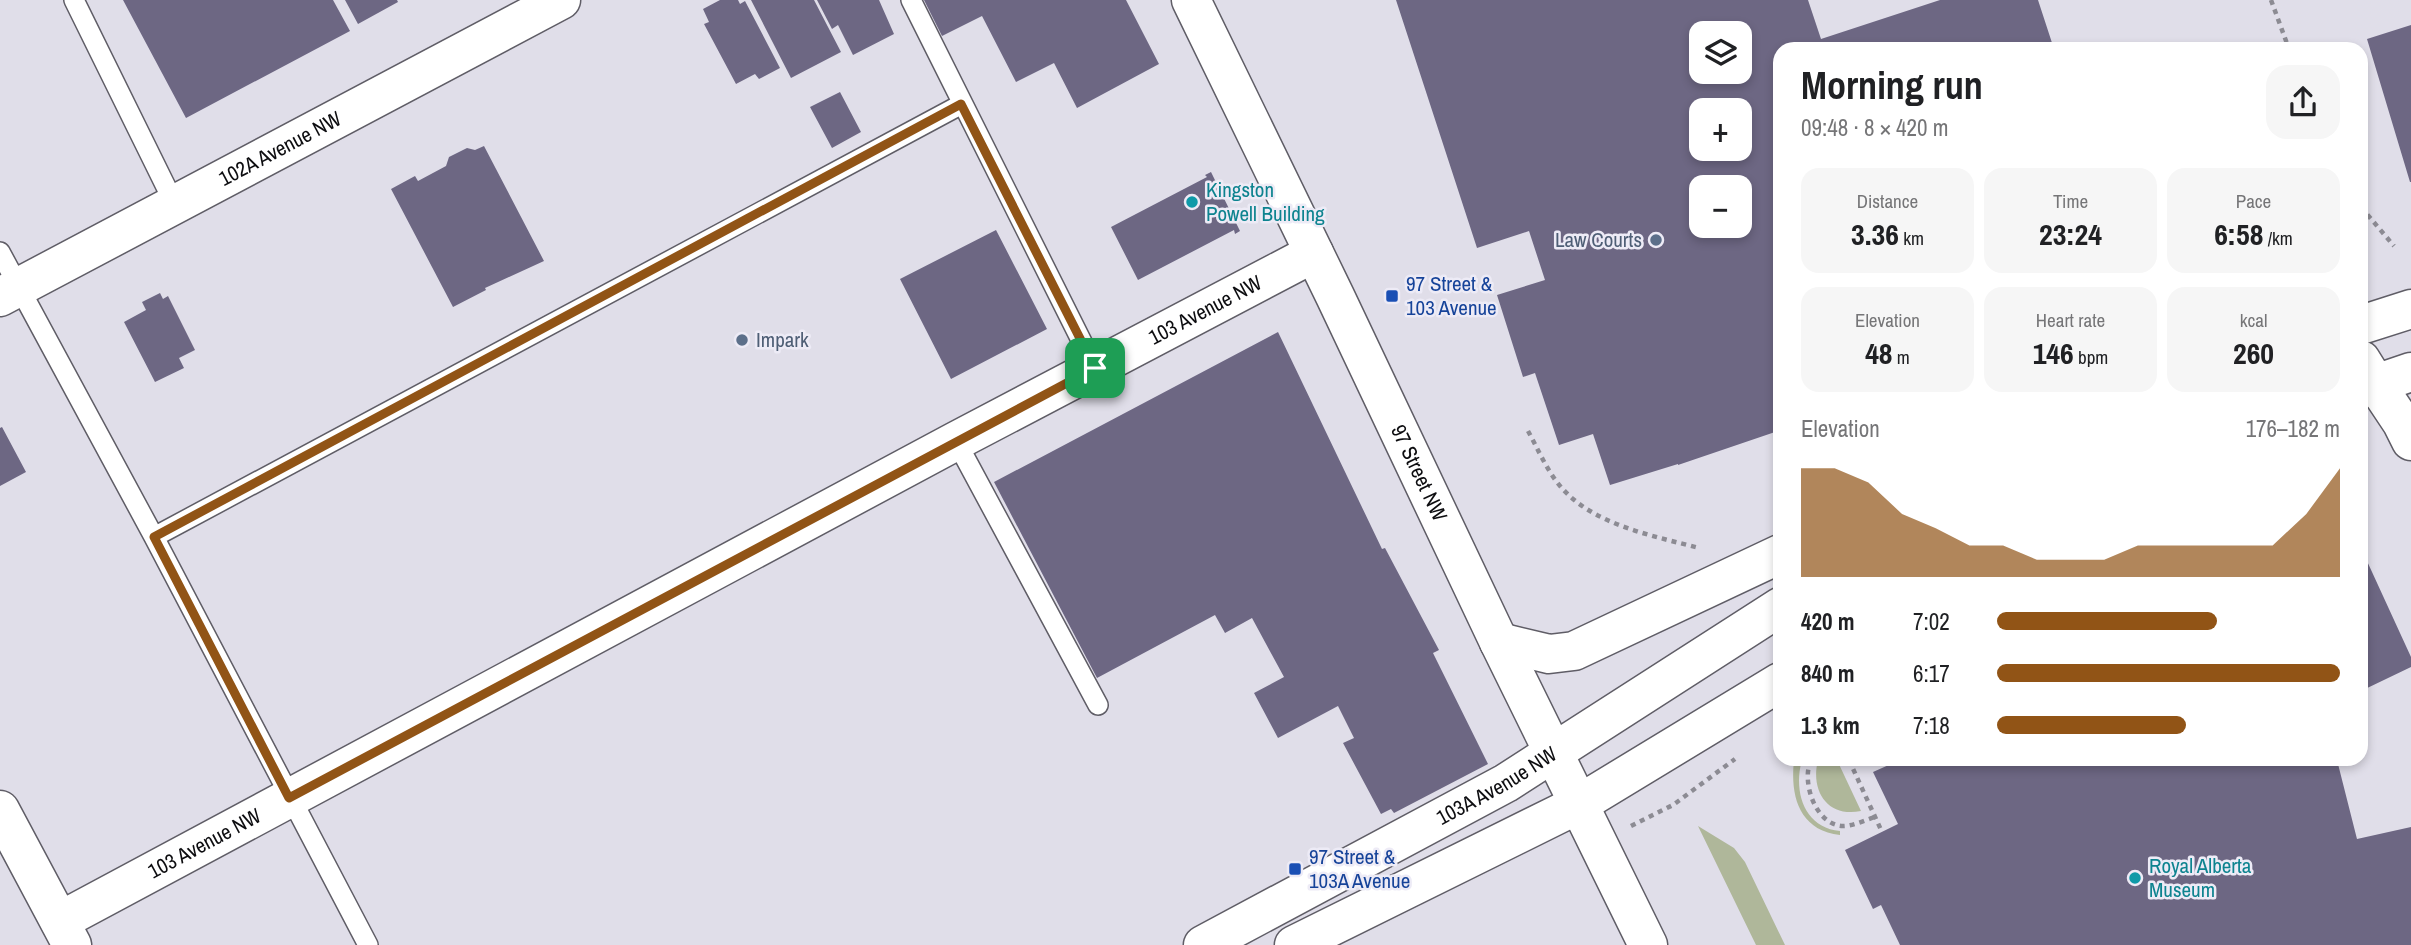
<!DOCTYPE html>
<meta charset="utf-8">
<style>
body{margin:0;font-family:"Archivo Narrow",sans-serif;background:#f6f6f6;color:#202124;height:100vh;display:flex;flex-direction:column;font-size:26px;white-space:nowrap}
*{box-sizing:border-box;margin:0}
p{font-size:23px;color:#757577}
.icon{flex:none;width:38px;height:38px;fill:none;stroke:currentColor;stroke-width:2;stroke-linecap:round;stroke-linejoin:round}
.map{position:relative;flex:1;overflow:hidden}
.side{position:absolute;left:1773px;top:42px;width:595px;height:724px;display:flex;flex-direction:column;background:#fff;border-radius:21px;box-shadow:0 4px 10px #0003}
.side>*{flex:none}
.fabs{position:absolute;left:1689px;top:21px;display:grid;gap:14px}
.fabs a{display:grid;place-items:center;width:63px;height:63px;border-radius:14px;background:#fff;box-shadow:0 4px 10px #0003;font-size:35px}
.pin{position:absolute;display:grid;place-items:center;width:60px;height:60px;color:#fff;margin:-30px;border-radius:14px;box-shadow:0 4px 10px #0006}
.round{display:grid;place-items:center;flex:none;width:74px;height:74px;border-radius:21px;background:#f6f6f6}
.headline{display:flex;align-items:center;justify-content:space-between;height:119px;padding:0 28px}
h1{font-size:38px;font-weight:800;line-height:52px}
.metrics{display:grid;grid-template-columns:repeat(3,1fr);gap:10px;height:119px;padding:7px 28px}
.metrics div{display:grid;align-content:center;border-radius:18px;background:#f6f6f6;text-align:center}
.metrics b{font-size:30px;font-weight:800}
.metrics small{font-size:19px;font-weight:400}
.metrics p{font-size:19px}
.chart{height:196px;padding:14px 28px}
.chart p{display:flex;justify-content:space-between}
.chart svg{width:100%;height:126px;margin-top:7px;fill:#915416;opacity:.7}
ul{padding:0 28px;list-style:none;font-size:23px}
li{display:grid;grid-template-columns:112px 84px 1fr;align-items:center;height:52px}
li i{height:18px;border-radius:9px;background:#915416}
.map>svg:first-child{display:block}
.green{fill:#afb79a}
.building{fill:#6d6783;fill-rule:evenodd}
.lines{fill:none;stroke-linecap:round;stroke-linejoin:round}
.service-casing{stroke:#5f5d66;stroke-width:22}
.minor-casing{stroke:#5f5d66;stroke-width:41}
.tertiary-casing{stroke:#5f5d66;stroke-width:41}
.secondary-casing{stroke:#5f5d66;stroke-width:41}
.path{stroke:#8c8b93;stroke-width:4.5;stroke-dasharray:5 5;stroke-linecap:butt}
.service{stroke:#fff;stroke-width:19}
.minor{stroke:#fff;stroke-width:38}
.tertiary{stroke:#fff;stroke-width:38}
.secondary{stroke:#fff;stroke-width:38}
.route-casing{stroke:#fff;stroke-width:14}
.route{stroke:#915416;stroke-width:9}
.culture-dot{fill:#0f9aa8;stroke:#edebf6;stroke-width:2.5}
.service-dot{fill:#5c6f8a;stroke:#edebf6;stroke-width:2.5}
.transit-dot{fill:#1a4fb4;stroke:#edebf6;stroke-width:2.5}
.labels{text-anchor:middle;stroke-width:5;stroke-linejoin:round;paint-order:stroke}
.street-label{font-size:21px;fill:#0d0d10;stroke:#edebf6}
.culture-label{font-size:21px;fill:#0d838f;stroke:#edebf6;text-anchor:start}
.service-label{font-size:21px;fill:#4e5e75;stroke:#edebf6;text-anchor:end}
.transit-label{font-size:21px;fill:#164399;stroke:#edebf6;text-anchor:start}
</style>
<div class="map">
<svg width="2411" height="945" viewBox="0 0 2411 945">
<rect width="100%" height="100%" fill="#e0dee9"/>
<path class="green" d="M1794 760H1802C1793 791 1804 828 1840 831V835C1799 830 1790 796 1794 760Z
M1818 760H1837L1861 811C1828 818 1810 791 1818 760Z
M1698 826 1734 848 1745 862 1785 945H1756Z"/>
<path class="building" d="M123 0H333L350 31 186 118Z
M345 0H397L398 2 358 24Z
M720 0H738L740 4 745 1 780 68 759 79 755 74 736 84 704 24 709 22 703 9Z
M751 0H814L841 52 791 78Z
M817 0H879L894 34 853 55 838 25 832 29Z
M924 0H1126L1159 64 1077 108 1054 63 1016 82 982 16 942 36Z
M1396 0H1808L1821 39 1940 0H2038L2054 49H1780V436L1778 431 1678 465V464L1610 485 1593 434 1559 445 1535 373 1523 377 1497 295 1545 280 1529 231 1477 248ZM1701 33H1740V72H1701ZM1701 110H1740V149H1701ZM1701 187H1740V226H1701Z
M2411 25V182H2410L2367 39Z
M840 92 861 132 832 148 810 107Z
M484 146 544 261 485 288 486 290 453 307 391 189 415 176 418 181 446 166 449 157 467 148 475 150Z
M1211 172 1240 231 1235 234 1234 230 1138 280 1111 227 1207 177 1205 175Z
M996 230 1047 329 951 379 900 279Z
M160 293 163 299 168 296 195 350 179 358 184 368 155 382 124 322 146 310 142 302Z
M1278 332 1382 549 1385 548 1439 650 1433 653 1488 764 1394 813 1391 809 1381 814 1343 743 1354 738 1338 706 1278 738 1254 693 1284 677 1252 618 1225 633 1215 615 1097 678 994 482Z
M2 427 26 472 0 486V428Z
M2361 548 2411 657V667L2361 691Z
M1900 760H2337L2357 839 2411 827V945H1900L1881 905 1873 909 1845 850 1898 824 1873 772Z"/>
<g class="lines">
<defs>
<path id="service" d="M74 0 174 203
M911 0 1095 368
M0 252 154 537 368 945
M956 441 1098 705
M154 537 962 104"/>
<g id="minor">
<path d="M2376 384 2402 423 2411 441"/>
<path d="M0 810 72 945"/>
<path id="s1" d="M60 921 956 441 1314 253"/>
</g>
<g id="tertiary">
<path id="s2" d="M0 297 561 0"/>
<path d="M2361 360 2376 384"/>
</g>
<g id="secondary">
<path id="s3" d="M1191 0 1335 296 1499 642 1648 945"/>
<path d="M2361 325 2411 309"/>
<path d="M2361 389 2411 372"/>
<path d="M1499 642 1549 654 1574 651 1780 554"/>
<path id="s4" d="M1203 945 1506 783 1780 607"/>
<path d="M1294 945 1579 804 1780 682"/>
</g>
</defs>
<use href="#service" class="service-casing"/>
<use href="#minor" class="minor-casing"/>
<use href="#tertiary" class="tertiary-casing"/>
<use href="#secondary" class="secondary-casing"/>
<path class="path" d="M2271 0 2289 49
M2361 207 2394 246
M1528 431C1538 449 1547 471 1561 487 1593 525 1654 536 1699 548
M1811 760C1801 781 1815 825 1843 826 1853 826 1865 820 1875 817
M1849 760 1882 832
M1631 826 1673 805 1735 759"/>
<use href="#service" class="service"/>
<use href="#minor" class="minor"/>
<use href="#tertiary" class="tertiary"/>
<use href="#secondary" class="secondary"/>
</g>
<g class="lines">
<defs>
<path id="route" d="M961 104 1095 368 289 798 154 537Z"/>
</defs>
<use href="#route" class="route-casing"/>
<use href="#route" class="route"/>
</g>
<g class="culture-dot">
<circle cx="1192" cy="202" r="7"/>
<circle cx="2135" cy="878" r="7"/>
</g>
<g class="service-dot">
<circle cx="1656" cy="240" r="7"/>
<circle cx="742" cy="340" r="7"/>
</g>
<g class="transit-dot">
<rect x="1385" y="289" width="14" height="14" rx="3.5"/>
<rect x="1288" y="862" width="14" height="14" rx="3.5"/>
</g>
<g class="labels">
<g class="street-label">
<text dy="7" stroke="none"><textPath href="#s2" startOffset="317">102A Avenue NW</textPath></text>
<text dy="7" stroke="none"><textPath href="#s1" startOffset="1298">103 Avenue NW</textPath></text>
<text dy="7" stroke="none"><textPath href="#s3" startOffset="525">97 Street NW</textPath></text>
<text dy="7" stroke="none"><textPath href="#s4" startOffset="334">103A Avenue NW</textPath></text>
<text dy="7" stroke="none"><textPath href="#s1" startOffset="164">103 Avenue NW</textPath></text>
</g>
<g class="culture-label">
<text x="1206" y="197">Kingston<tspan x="1206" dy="24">Powell Building</tspan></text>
<text x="2149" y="873">Royal Alberta<tspan x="2149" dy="24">Museum</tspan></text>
</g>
<g class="service-label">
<text x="1642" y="247">Law Courts</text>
<text x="756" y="347" text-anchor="start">Impark</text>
</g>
<g class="transit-label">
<text x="1406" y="291">97 Street &amp;<tspan x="1406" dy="24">103 Avenue</tspan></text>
<text x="1309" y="864">97 Street &amp;<tspan x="1309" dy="24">103A Avenue</tspan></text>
</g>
</g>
</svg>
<div class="fabs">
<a><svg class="icon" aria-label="layers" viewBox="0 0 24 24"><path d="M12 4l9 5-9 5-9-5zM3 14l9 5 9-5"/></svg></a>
<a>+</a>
<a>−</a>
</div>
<div class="pin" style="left:1095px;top:368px;background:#1e9e55"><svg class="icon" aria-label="arrive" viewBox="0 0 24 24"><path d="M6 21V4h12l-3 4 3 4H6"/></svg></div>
<section class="side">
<div class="headline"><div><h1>Morning run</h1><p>09:48 · 8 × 420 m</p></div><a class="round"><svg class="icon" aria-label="share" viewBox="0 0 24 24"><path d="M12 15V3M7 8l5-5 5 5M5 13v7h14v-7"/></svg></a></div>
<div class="metrics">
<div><p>Distance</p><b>3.36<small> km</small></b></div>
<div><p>Time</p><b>23:24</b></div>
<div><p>Pace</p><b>6:58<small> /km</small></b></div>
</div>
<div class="metrics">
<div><p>Elevation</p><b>48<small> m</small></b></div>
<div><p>Heart rate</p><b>146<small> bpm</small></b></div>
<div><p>kcal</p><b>260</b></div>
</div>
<div class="chart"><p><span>Elevation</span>176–182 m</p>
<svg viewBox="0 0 160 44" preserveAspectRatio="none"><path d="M0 44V6L10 6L20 11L30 22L40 27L50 33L60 33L70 38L80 38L90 38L100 33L110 33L120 33L130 33L140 33L150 22L160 6V44z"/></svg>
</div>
<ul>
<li><b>420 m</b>7:02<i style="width:64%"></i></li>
<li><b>840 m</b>6:17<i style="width:100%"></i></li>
<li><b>1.3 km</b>7:18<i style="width:55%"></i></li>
</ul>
</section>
</div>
